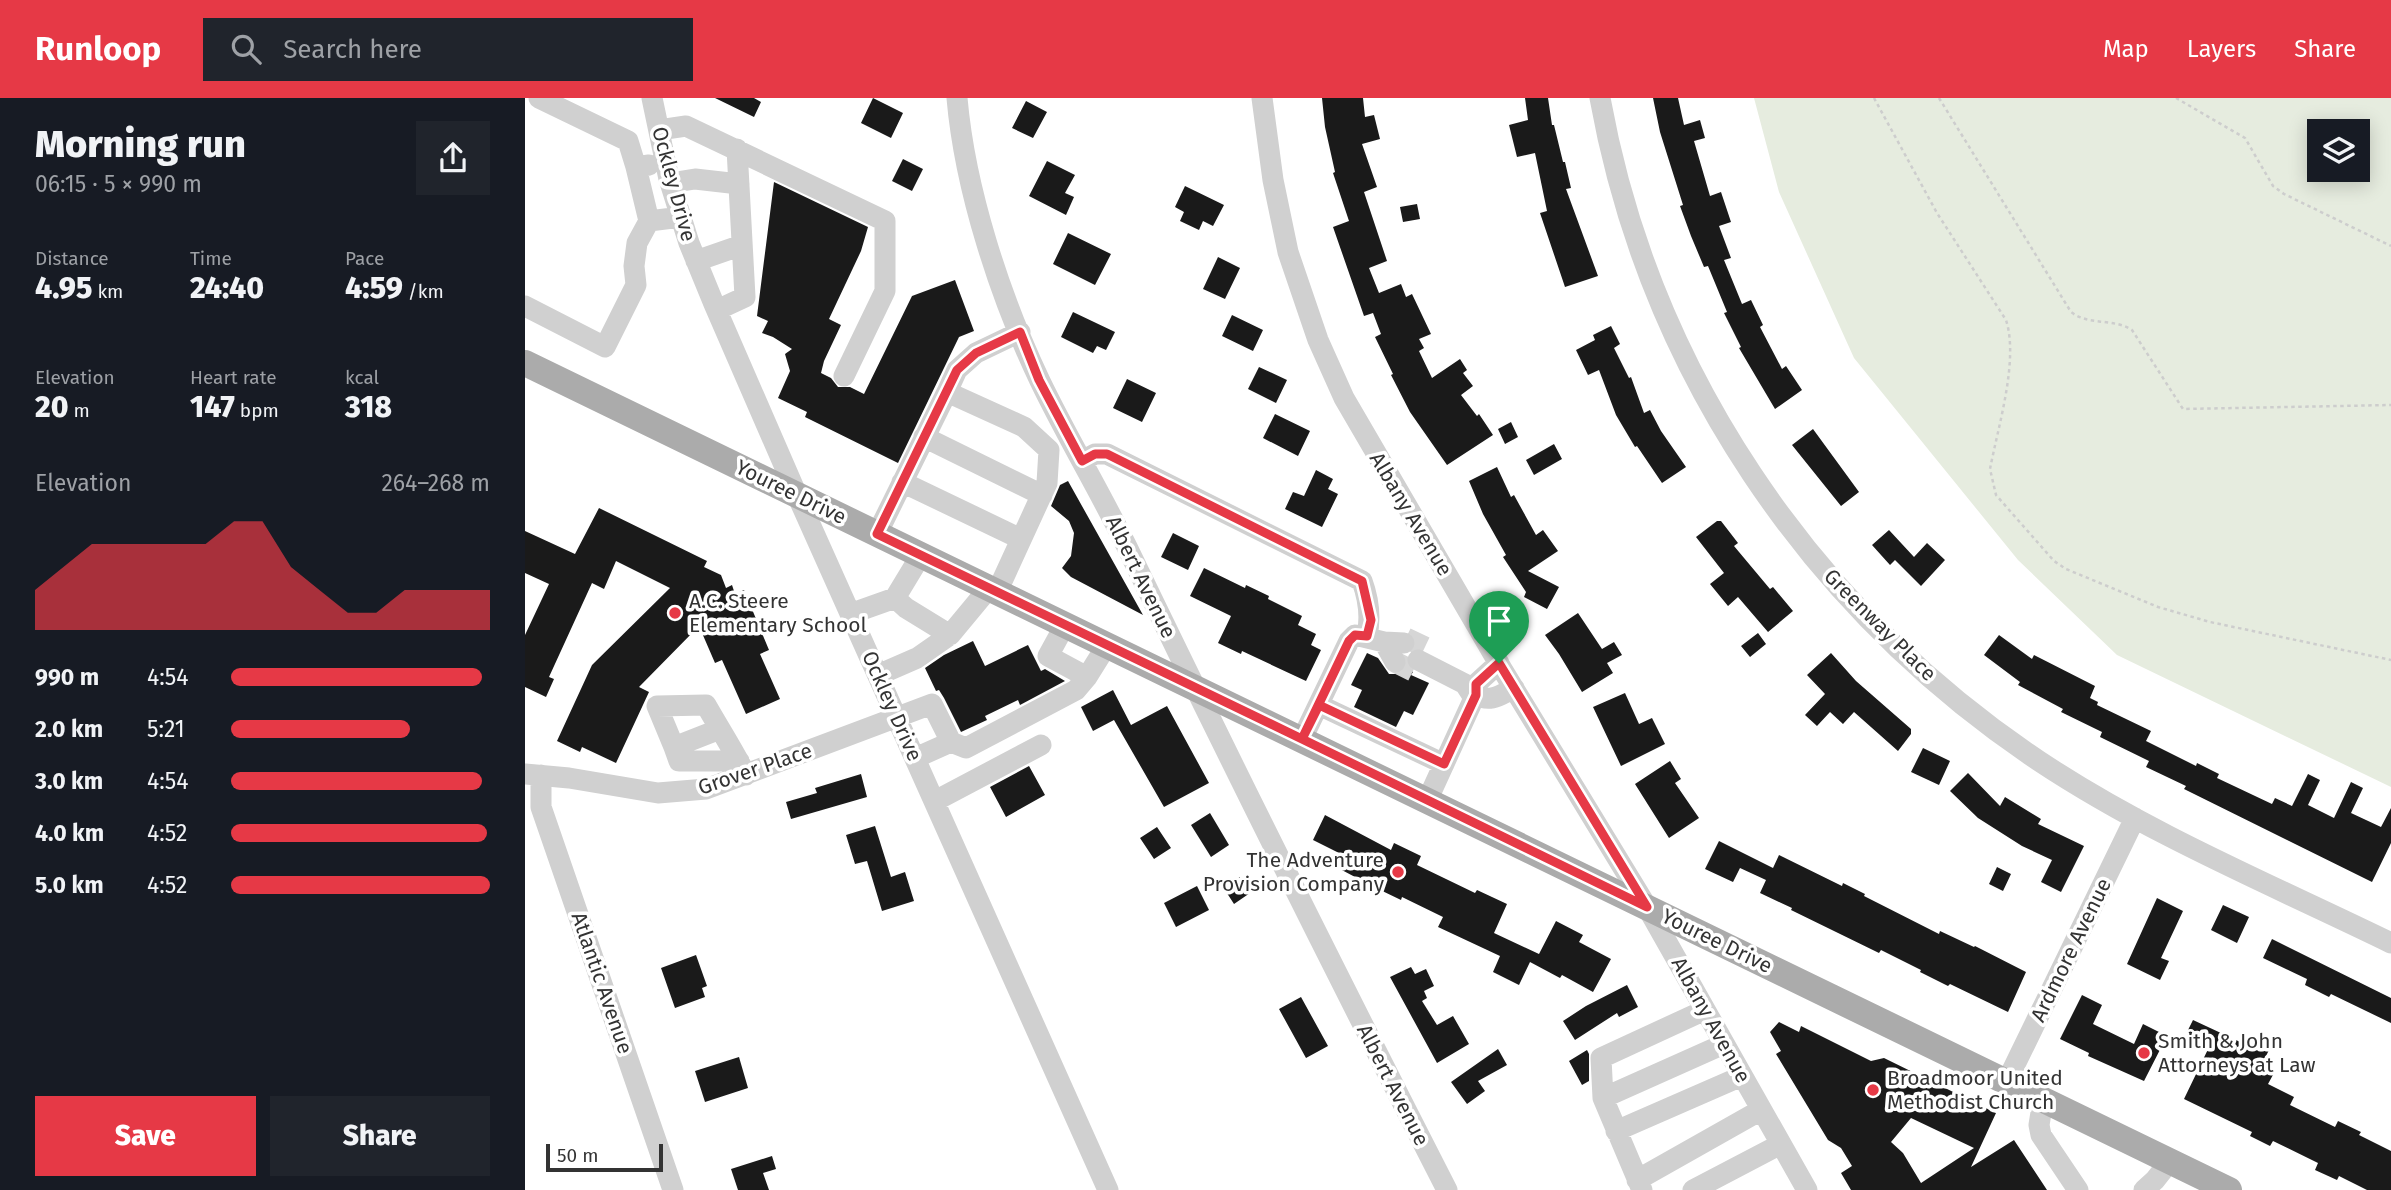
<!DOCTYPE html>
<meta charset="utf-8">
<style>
body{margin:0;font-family:"Fira Sans",sans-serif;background:#20242c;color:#f1f3f6;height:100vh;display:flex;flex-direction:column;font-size:26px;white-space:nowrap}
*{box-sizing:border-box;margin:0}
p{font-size:23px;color:#9ea1a6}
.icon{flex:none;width:38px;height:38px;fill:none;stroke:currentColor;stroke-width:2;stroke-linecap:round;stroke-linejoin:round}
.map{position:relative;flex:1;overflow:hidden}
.panel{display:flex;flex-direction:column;background:#171b24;width:525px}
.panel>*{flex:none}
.fabs{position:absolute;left:1782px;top:21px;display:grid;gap:14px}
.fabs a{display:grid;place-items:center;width:63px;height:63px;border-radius:0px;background:#171b24;box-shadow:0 4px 18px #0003;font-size:35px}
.scale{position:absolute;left:21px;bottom:18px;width:117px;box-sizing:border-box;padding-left:7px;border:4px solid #333;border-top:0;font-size:19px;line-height:24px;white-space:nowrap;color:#333;-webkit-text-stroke:5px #fff;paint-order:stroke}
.pin{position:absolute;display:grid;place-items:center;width:60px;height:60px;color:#fff;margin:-72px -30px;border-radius:50% 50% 50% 0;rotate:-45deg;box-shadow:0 0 7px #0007}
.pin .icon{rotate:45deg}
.round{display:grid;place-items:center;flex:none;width:74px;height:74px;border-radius:0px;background:#20242c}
.summary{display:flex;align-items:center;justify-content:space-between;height:119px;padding:0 35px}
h1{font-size:38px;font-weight:800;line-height:52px}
.metrics{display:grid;grid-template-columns:repeat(3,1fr);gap:10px;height:119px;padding:7px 35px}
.metrics div{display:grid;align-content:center}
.metrics b{font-size:30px;font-weight:800}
.metrics small{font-size:19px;font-weight:400}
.metrics p{font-size:19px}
.chart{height:196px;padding:14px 35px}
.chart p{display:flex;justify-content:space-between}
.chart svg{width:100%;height:126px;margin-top:7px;fill:#e63946;opacity:.7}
.cta{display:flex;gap:14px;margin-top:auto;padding:14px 35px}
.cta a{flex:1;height:80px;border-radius:0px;background:#e63946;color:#fff;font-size:28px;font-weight:800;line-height:80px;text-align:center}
.cta a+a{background:#20242c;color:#f1f3f6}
ul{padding:0 35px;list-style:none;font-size:23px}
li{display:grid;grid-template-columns:112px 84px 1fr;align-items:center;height:52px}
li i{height:18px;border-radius:9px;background:#e63946}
header{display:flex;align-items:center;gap:42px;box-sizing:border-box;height:98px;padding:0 35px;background:#e63946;color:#fff}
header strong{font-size:33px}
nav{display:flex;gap:38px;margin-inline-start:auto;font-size:24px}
.search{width:490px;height:63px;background:#20242c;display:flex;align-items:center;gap:18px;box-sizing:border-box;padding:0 24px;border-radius:0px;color:#9ea1a6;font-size:26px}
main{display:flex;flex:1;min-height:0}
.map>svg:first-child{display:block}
.green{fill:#e6ecdf;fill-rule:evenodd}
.building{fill:#1a1a1a;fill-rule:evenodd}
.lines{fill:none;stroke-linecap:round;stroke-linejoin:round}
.minor-tunnel{stroke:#d6d6d6;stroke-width:21;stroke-dasharray:21 10;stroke-linecap:butt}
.path{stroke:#cdcdcd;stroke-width:2.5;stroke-dasharray:3.5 3.5;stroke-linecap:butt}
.minor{stroke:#d0d0d0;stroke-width:21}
.major{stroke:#ababab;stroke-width:26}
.route-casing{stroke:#fff;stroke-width:14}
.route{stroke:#e63946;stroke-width:9}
.poi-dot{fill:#e63946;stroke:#fff;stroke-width:2.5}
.labels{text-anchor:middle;stroke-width:7;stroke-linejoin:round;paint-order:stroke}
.street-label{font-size:21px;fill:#333;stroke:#fff}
.poi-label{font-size:21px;fill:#333;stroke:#fff;text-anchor:start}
</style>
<header>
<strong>Runloop</strong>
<div class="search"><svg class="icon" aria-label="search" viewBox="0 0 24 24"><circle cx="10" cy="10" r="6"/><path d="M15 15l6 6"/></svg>Search here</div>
<nav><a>Map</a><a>Layers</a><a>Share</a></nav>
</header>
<main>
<section class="panel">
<div class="summary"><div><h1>Morning run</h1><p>06:15 · 5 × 990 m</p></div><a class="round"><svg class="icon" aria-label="share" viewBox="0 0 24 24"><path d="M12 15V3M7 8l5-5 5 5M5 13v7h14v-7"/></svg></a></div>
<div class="metrics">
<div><p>Distance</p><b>4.95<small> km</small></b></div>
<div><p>Time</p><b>24:40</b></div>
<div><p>Pace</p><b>4:59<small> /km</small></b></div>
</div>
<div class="metrics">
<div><p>Elevation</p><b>20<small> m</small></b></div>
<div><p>Heart rate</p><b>147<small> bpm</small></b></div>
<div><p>kcal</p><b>318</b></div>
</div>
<div class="chart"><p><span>Elevation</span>264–268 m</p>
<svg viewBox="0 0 160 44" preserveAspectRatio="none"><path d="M0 44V30L10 22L20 14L30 14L40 14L50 14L60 14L70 6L80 6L90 22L100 30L110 38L120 38L130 30L140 30L150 30L160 30V44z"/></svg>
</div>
<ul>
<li><b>990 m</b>4:54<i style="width:97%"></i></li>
<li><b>2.0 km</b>5:21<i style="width:69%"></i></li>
<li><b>3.0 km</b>4:54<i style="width:97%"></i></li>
<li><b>4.0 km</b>4:52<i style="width:99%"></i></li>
<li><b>5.0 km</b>4:52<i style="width:100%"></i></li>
</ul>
<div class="cta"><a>Save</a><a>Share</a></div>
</section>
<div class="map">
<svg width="1866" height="1092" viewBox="0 0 1866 1092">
<rect width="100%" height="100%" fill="#fff"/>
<path class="green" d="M1229 0H1866V689L1592 557 1493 462 1329 260 1254 94ZM1794 33H1832V72H1794Z"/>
<path class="building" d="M190 0H229L236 4 229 19Z
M348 0 378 15 366 40 336 25Z
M797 0H838L840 19 849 17 855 41 837 46 852 89 839 94 862 163 844 170 854 195 876 186 881 199 887 196 906 236 894 241 899 250 894 253 907 280 935 261 942 272 938 275 948 288 936 297 952 318 954 316 968 337 922 367 885 314 866 277 868 276 850 239 856 236 848 215 839 218 808 129 824 123 808 75 810 74 800 29Z
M1000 0H1023L1027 27H1029L1038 64H1040L1046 90 1041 91 1073 178 1040 189 1015 115 1022 113 1010 55 992 59 984 27 1003 22Z
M1128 0H1153L1159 27 1175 22 1180 40 1169 43 1185 98 1196 94 1206 124 1194 128 1206 160 1199 162 1217 206 1226 202 1238 227 1235 229 1257 271 1261 268 1277 292 1250 311 1214 250 1216 249 1199 215 1202 214 1183 168 1179 169 1166 138 1155 108 1158 107 1135 34Z
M501 3 522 14 508 40 487 30Z
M378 61 398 71 387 93 367 83Z
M522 63 550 77 540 95 549 99 541 117 504 98Z
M249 84 343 129 336 153 304 221 316 227 299 263 296 275 306 280 313 289H325L339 296 387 198 430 182 449 233 434 239 373 365 280 319 282 314 253 300 265 273 260 256 267 251 248 239 237 235 243 223 232 218Z
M660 88 699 107 688 128 678 123 674 132 655 123 659 114 650 109Z
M892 106 895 121 878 124 875 109Z
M543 135 586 156 570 187 528 166Z
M693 159 715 170 700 201 678 191Z
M548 214 590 234 581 252 572 248 568 255 536 239Z
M707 217 738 232 728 253 697 238Z
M1086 228 1095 246 1089 250 1104 280 1106 279 1119 315 1125 312 1136 333 1161 369 1137 385 1112 348 1110 349 1091 317 1074 272 1063 277 1051 252 1070 242 1068 237Z
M734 269 762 282 751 305 723 291Z
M602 281 631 295 617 324 588 310Z
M750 316 785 333 773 358 738 340Z
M986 324 993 339 980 346 973 331Z
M1288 331 1334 394 1316 408 1267 347Z
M1029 346 1037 361 1009 377 1001 362Z
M972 369 986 399 989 397 1011 437 1018 432 1033 453 1003 473 1034 489 1022 511 999 499 1001 494 978 459 981 457 958 416 944 383Z
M791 372 808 381 803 391 813 396 797 429 760 411 768 394 779 398Z
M543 383 618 517 546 479 537 470 546 458 549 435 544 423 526 408 535 387Z
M74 410 182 463 179 469 196 477 201 490 207 487 210 496 219 492 244 552 235 556 255 601 221 616 197 562 190 565 174 528 114 589 124 594 91 665 57 649 55 654 32 643 67 567 145 490 91 463 79 491 67 485 24 579 29 581 21 599 0 589V537L24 486 0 475V433L50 456Z
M1192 423H1196L1213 445 1209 448 1245 491 1248 489 1268 513 1243 534 1213 499 1203 508 1185 486 1199 475 1171 439Z
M1364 432 1389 459 1402 445 1420 462 1396 488 1370 462 1365 467 1347 447Z
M648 435 674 448 663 472 636 459Z
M679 470 720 490 721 487 744 498 743 501 777 518 773 527 791 536 786 547 796 552 781 583 717 553 716 556 693 545 706 518 665 498Z
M1053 515 1077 551 1089 544 1097 557 1082 565 1088 575 1057 594 1034 556 1020 537Z
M1233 535 1241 546 1225 559 1216 548Z
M1474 537 1507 561 1509 557 1570 588 1565 600 1573 604 1572 607 1626 633 1621 643 1671 668 1672 665 1694 676 1692 680 1747 706 1750 700 1767 708 1783 676 1795 682 1783 707 1809 720 1826 684 1838 690 1826 715 1856 729 1866 710V745L1847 784 1659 691 1661 688 1621 669 1624 663 1575 639 1577 634 1536 614 1538 611 1493 587 1495 584 1459 557Z
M448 543 460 568 503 547 516 573 520 571 540 583 495 607 493 602 460 618 462 622 436 634 419 600 414 592 411 593 400 570 419 557Z
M842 555 853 560 864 576H876L882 569 888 574 886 577 904 585 888 617 879 613 871 629 829 609 837 592 826 587Z
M1306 555 1331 583 1386 631V636L1373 653 1329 614 1318 626 1305 614 1292 628 1280 617 1300 596 1282 577Z
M588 592 606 627 642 608 684 685 639 709 589 622 568 633 556 609Z
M1100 595 1114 626 1127 620 1140 646 1096 668 1068 609Z
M1398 650 1425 663 1414 687 1386 674Z
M1145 663 1156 681 1150 685 1174 720 1144 740 1110 686Z
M504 668 520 697 481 719 465 689Z
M1443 675 1475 708 1480 699 1516 721 1513 726 1559 748 1536 794 1516 784 1527 762 1497 748 1453 720 1425 693Z
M336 676 342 699 266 721 261 704 292 695 290 690Z
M685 715 704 747 686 759 666 727Z
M800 717 866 752 869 745 896 758 892 767 950 795 952 792 982 806 969 835 1014 856 1031 823 1058 837 1054 844 1086 861 1068 894 1037 877 1035 880 1005 864 994 887 968 874 975 858 913 829 918 819 877 799 876 802 849 789 813 770 820 758 788 742Z
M350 728 366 779 380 774 389 803 357 813 342 763 330 766 321 737Z
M632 729 646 750 629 761 615 740Z
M1194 743 1248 770 1254 757 1317 788 1318 785 1340 796 1339 798 1414 836 1415 833 1449 849 1450 848 1501 874 1483 914 1425 886 1423 888 1395 874 1396 872 1356 852 1354 855 1266 812 1267 810 1235 795 1241 782 1215 770 1208 784 1180 771Z
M1472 769 1486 776 1478 793 1464 786Z
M715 779 725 795 709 806 698 789Z
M672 788 684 812 651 829 639 805Z
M1632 800 1658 813 1636 860 1644 863 1635 882 1602 866Z
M1698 807 1724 819 1712 845 1686 832Z
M1747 841 1866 900V925L1806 896 1804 899 1780 887 1782 881 1738 860Z
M171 857 182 888 177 890 180 899 150 910 136 870Z
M886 869 890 876 901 871 909 888 899 893 902 900 897 903 912 927 928 918 944 946 912 965 865 879Z
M1102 887 1113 909 1094 919 1092 915 1050 942 1038 923 1061 908Z
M1557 897 1577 907 1568 926 1609 946 1618 926 1642 938 1619 983 1563 958 1564 955 1535 941Z
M776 899 803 948 781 960 754 911Z
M1668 922 1726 949 1731 940 1746 948 1736 968 1749 975 1743 986 1769 999 1765 1007 1810 1029 1813 1023 1836 1034 1834 1037 1866 1053V1092H1842L1814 1078 1812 1082 1790 1072 1793 1065 1748 1043 1745 1048 1725 1038 1727 1034 1659 1001 1686 945 1662 934Z
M1254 924 1274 934 1276 928 1346 963 1359 960 1471 1015 1446 1069 1489 1042 1522 1092H1326L1316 1075 1327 1068 1316 1050 1303 1042 1251 956 1256 953 1245 934ZM1386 1020 1449 1050 1396 1085 1378 1055 1366 1044Z
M973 951 982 967 953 983 960 993 942 1006 926 984Z
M1062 952 1064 956V983L1057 987 1044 963Z
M214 959 223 990 180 1004 170 973Z
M247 1058 251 1071 238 1075 244 1092H213L206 1071Z"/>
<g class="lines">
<path class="minor-tunnel" d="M881 540 900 549
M870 564 888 573"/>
<path class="path" d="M1349 0 1412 115 1481 222C1494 262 1473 329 1465 371L1471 397 1529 463 1541 471 1633 509 1685 524 1866 562
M1414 0 1546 214C1564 228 1589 220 1607 232L1658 311 1866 307
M1651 0 1720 40 1748 88 1759 96 1866 148"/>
<path class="minor" d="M14 0 103 43 111 69
M127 0 144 81 164 145 189 206 272 397 583 1092
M432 0C440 92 475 199 515 283 542 339 574 392 602 449 706 665 813 879 922 1092
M737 0 748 82 763 154 793 242 819 300 977 571 1122 809 1282 1092
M1075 0C1124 272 1285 510 1514 663 1624 736 1747 787 1866 845
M134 32 161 28 360 123V193L319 278
M124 67 111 69 124 123 156 119
M145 85 170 81 214 86
M171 163 217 147
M0 208 80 249 111 187 109 168 112 145 124 123
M192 212 220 199 212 51
M422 294 432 272 451 255 495 234
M399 339 517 397
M557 363 570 356H582L837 483C844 502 846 519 842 538
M377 384 496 441
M352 436 422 294 499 329 524 352 522 385 472 494
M396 457 370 500 381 510 425 537 464 490
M325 516 370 500
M540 527 523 558 562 579
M859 544 870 564
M893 562 940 586 949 600
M353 577 392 560 425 537
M951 597C966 605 975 597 989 590
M794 607 919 666
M195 631 149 649 132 608 181 607C194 630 209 653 221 677
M777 641 824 543 830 537 859 544 879 545
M149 649 154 663H214
M390 660 426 644
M0 676 44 680 133 695 181 691 407 606 426 644 441 650 551 592 562 579 582 547
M16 677V709L148 1092
M410 703 516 647
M902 703 949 600 951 586 974 565
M1482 983 1610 720
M1078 1000 1199 946
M1518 1002 1514 1027 1516 1037 1553 1092
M1091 1033 1217 978
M1112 1082 1236 1012
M1117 1092 1078 1000 1076 960 1180 912
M1168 1092 1256 1046
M1619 1092 1630 1082 1645 1063"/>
<path class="major" d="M0 265 1704 1092"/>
</g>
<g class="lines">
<defs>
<path id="route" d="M974 565 951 586V597L919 666 794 607 777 641 352 436 432 272 451 255 495 234 514 282 557 363 570 356H582L837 483 846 522 842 538 830 537 824 543 777 641 1122 809 974 565"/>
</defs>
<use href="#route" class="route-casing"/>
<use href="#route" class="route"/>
</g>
<g class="poi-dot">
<circle cx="150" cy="515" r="7"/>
<circle cx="873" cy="774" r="7"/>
<circle cx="1619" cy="955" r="7"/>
<circle cx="1348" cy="992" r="7"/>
</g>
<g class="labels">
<g class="street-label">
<text transform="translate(149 86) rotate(75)" y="7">Ockley Drive</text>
<text transform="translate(266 394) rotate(26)" y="7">Youree Drive</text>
<text transform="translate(886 416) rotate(59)" y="7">Albany Avenue</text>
<text transform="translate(616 479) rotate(64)" y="7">Albert Avenue</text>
<text transform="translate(1355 527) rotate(45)" y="7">Greenway Place</text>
<text transform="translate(367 608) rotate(66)" y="7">Ockley Drive</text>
<text transform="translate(230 671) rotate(-19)" y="7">Grover Place</text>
<text transform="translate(1192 843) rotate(26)" y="7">Youree Drive</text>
<text transform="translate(1546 852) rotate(-64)" y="7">Ardmore Avenue</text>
<text transform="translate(77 885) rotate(71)" y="7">Atlantic Avenue</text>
<text transform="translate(1186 922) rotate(61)" y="7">Albany Avenue</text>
<text transform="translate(868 987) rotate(63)" y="7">Albert Avenue</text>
</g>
<g class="poi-label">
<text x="164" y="510">A.C. Steere<tspan x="164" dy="24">Elementary School</tspan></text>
<text x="859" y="769" text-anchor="end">The Adventure<tspan x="859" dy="24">Provision Company</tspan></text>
<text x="1633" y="950">Smith &amp; John<tspan x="1633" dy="24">Attorneys at Law</tspan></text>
<text x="1362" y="987">Broadmoor United<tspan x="1362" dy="24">Methodist Church</tspan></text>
</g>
</g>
</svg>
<div class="fabs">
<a><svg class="icon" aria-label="layers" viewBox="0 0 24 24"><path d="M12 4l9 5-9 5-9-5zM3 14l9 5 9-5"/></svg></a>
</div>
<div class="scale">50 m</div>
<div class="pin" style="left:974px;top:565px;background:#1e9e55"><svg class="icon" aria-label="arrive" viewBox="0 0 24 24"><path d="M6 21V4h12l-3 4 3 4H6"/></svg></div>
</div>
</main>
